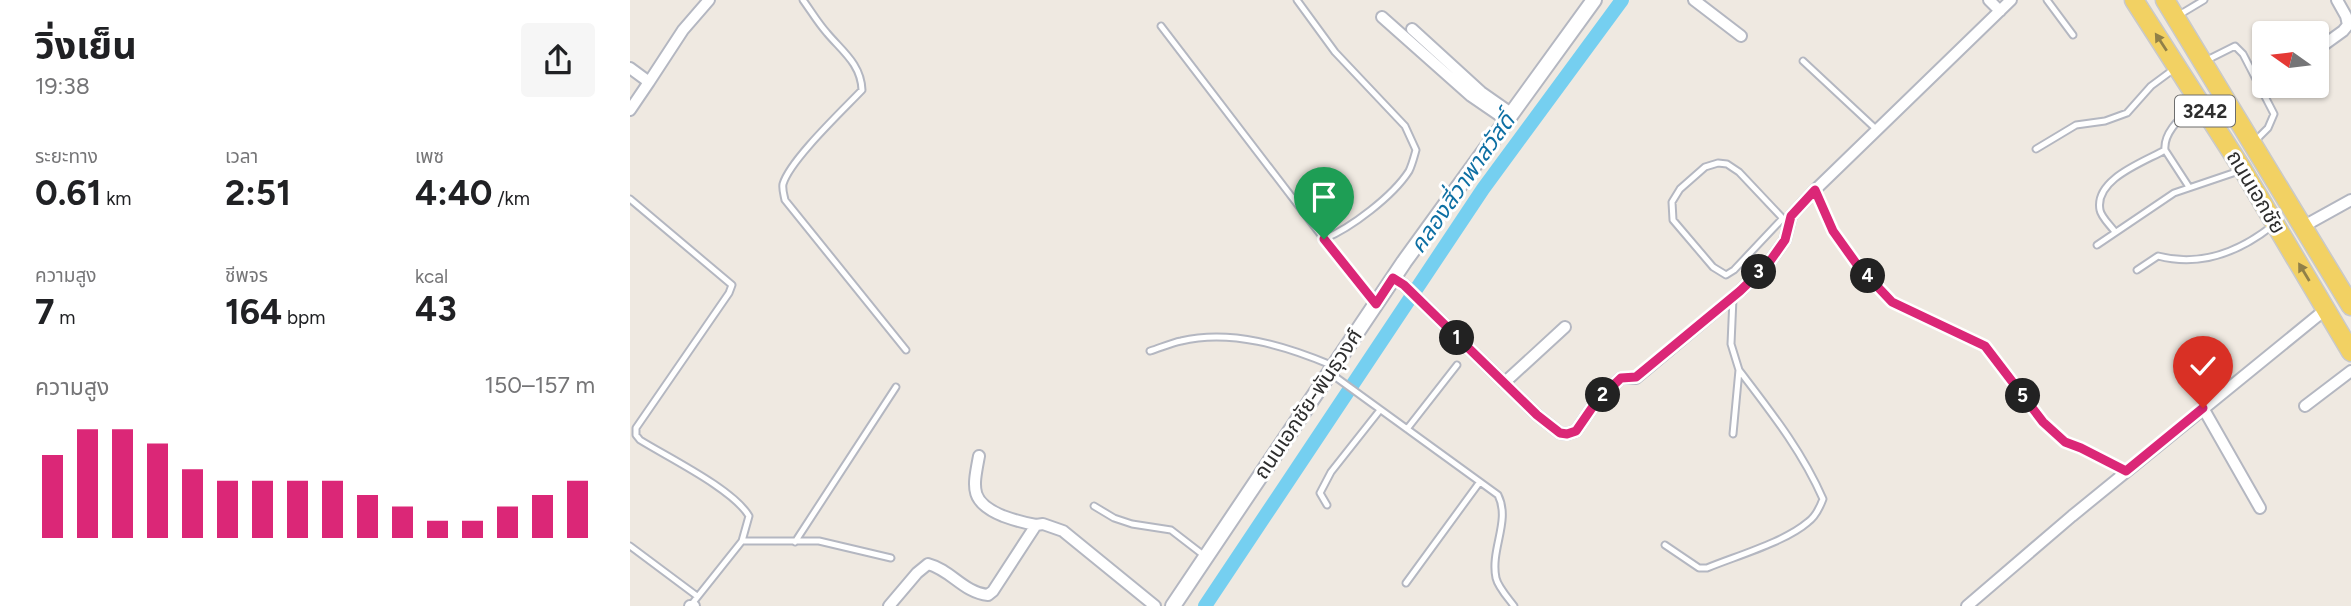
<!DOCTYPE html>
<html lang="th">
<meta charset="utf-8">
<style>
body{margin:0;font-family:Figtree,"Noto Sans Thai",sans-serif;background:#f6f6f6;color:#202124;height:100vh;display:flex;flex-direction:column;font-size:26px;white-space:nowrap}
*{box-sizing:border-box;margin:0}
p{font-size:23px;color:#757577}
.icon{flex:none;width:38px;height:38px;fill:none;stroke:currentColor;stroke-width:2;stroke-linecap:round;stroke-linejoin:round}
.map{position:relative;flex:1;overflow:hidden}
.drawer{display:flex;flex-direction:column;background:#fff;width:630px}
.drawer>*{flex:none}
.needle{width:46px;rotate:284deg}
.buttons{position:absolute;left:1622px;top:21px;display:grid;gap:14px}
.buttons a{display:grid;place-items:center;width:77px;height:77px;border-radius:7px;background:#fff;box-shadow:0 2px 5px #0004;font-size:35px}
.pin{position:absolute;display:grid;place-items:center;width:60px;height:60px;color:#fff;margin:-72px -30px;border-radius:50% 50% 50% 0;rotate:-45deg;box-shadow:0 0 7px #0007}
.pin .icon{rotate:45deg}
.km{position:absolute;width:35px;height:35px;margin:-18px;border-radius:50%;background:#222;color:#fff;font-size:19px;line-height:35px;text-align:center}
.round{display:grid;place-items:center;flex:none;width:74px;height:74px;border-radius:7px;background:#f6f6f6}
.overview{display:flex;align-items:center;justify-content:space-between;height:119px;padding:0 35px}
h1{font-size:38px;font-weight:700;line-height:52px}
.metrics{display:grid;grid-template-columns:repeat(3,1fr);gap:10px;height:119px;padding:7px 35px}
.metrics div{display:grid;align-content:center}
.metrics b{font-size:35px;font-weight:700}
.metrics small{font-size:19px;font-weight:400}
.metrics p{font-size:19px}
.chart{height:196px;padding:14px 35px}
.chart p{display:flex;justify-content:space-between}
.chart svg{width:100%;height:126px;margin-top:7px;stroke:#db2777;stroke-width:6}
main{display:flex;flex:1;min-height:0}
.map>svg:first-child{display:block}
.lines{fill:none;stroke-linecap:round;stroke-linejoin:round}
.canal{stroke:#75cff0;stroke-width:14}
.service-casing{stroke:#b4b7c1;stroke-width:9}
.minor-casing{stroke:#b4b7c1;stroke-width:14}
.tertiary-casing{stroke:#b4b7c1;stroke-width:18}
.primary-casing{stroke:#c9c9c9;stroke-width:21}
.service{stroke:#fff;stroke-width:5}
.minor{stroke:#fff;stroke-width:10}
.tertiary{stroke:#fff;stroke-width:14}
.primary{stroke:#f2d163;stroke-width:18}
.oneway{fill:#908048}
.route-casing{stroke:#fff;stroke-width:14}
.route{stroke:#db2777;stroke-width:9}
.labels{text-anchor:middle;stroke-width:6;stroke-linejoin:round;paint-order:stroke}
.shield{fill:#fff;stroke:#6d6d6d;stroke-width:2}
.shield-label{font-size:19px;font-weight:bold;fill:#2e2e2e}
.street-label{font-size:21px;fill:#2e2e2e;stroke:#fff}
.water-label{font-size:23px;font-style:italic;fill:#0d6fa3;stroke:#fff}
</style>
<main>
<section class="drawer">
<div class="overview"><div><h1>วิ่งเย็น</h1><p>19:38</p></div><a class="round"><svg class="icon" aria-label="share" viewBox="0 0 24 24"><path d="M12 15V3M7 8l5-5 5 5M5 13v7h14v-7"/></svg></a></div>
<div class="metrics">
<div><p>ระยะทาง</p><b>0.61<small> km</small></b></div>
<div><p>เวลา</p><b>2:51</b></div>
<div><p>เพซ</p><b>4:40<small> /km</small></b></div>
</div>
<div class="metrics">
<div><p>ความสูง</p><b>7<small> m</small></b></div>
<div><p>ชีพจร</p><b>164<small> bpm</small></b></div>
<div><p>kcal</p><b>43</b></div>
</div>
<div class="chart"><p><span>ความสูง</span>150–157 m</p>
<svg viewBox="0 0 160 44" preserveAspectRatio="none"><path d="M5 44V15M15 44V6M25 44V6M35 44V11M45 44V20M55 44V24M65 44V24M75 44V24M85 44V24M95 44V29M105 44V33M115 44V38M125 44V38M135 44V33M145 44V29M155 44V24"/></svg>
</div>
</section>
<div class="map">
<svg width="1721" height="606" viewBox="0 0 1721 606">
<rect width="100%" height="100%" fill="#efe9e1"/>
<g class="lines">
<path class="canal" d="M575 606 853 189 992 0"/>
<defs>
<path id="service" d="M173 0C181 11 188 23 197 33 212 51 231 64 232 90 213 110 160 160 153 184 152 189 154 195 155 200L276 350
M667 0 705 52 775 126 786 150C784 157 782 165 779 171 763 196 721 228 694 239L744 302
M1417 0 1443 35
M1549 15 1574 0
M531 26 694 239
M1577 60 1605 46 1613 54 1644 114 1638 128 1625 141
M1173 61 1247 130
M1406 149 1446 125 1475 121 1497 113 1521 86 1544 69
M1535 150C1533 131 1554 115 1567 102
M1185 190 1203 231 1229 266 1262 302 1355 346 1413 422 1435 442 1451 448 1496 471
M0 199 102 285 99 293 6 428V435L10 440C39 458 103 489 119 516L112 541 61 605
M1152 219 1104 270 1096 275 1083 267 1043 220 1042 202 1050 189 1075 167 1088 163 1097 164 1109 172 1159 225
M1485 232C1481 226 1471 217 1470 210 1464 179 1514 162 1535 150L1559 187
M1467 245 1544 193 1609 171
M1507 270 1528 256C1570 267 1609 252 1642 226
M1103 298 1101 344 1109 370 1103 434
M520 351C530 348 541 343 551 341 601 329 656 346 701 365
M700 373 868 495C881 521 860 549 866 578 868 587 878 598 884 606
M777 429 827 365
M697 505 690 493 701 472 750 410
M464 506 484 518 502 524 541 530 576 557
M112 541H189L261 558
M165 542 266 387
M1035 545 1069 568H1077C1106 556 1155 542 1178 522 1185 517 1190 507 1193 499 1172 451 1141 412 1109 370
M0 546 67 596
M776 583 849 483"/>
<path id="minor" d="M1064 0 1111 36
M1359 0 1370 11
M752 17 841 96 876 120
M782 29 851 92 881 113
M1695 44 1713 31 1718 25 1716 16 1707 0
M0 68 19 82 53 30 79 0
M0 110 19 82
M1674 226 1721 200
M763 278 774 285 907 415 930 433 937 434 946 431 966 402 991 378H1006L1110 291 1138 264 1155 240 1161 216 1185 190 1381 0
M874 383 935 327
M1675 406 1721 371
M1573 408 1630 508
M349 456C343 488 339 502 373 516 384 520 394 523 406 525
M60 606H64
M259 606 287 573 298 564C321 570 334 593 358 595L363 591 406 525 413 524 433 531 525 606
M1337 606 1442 516 1696 309"/>
<path id="tertiary" d="M543 606 774 262 964 0"/>
<path id="primary" d="M1504 0 1613 170 1721 352
M1535 0 1721 306"/>
</defs>
<use href="#service" class="service-casing"/>
<use href="#minor" class="minor-casing"/>
<use href="#tertiary" class="tertiary-casing"/>
<use href="#primary" class="primary-casing"/>
<use href="#service" class="service"/>
<use href="#minor" class="minor"/>
<use href="#tertiary" class="tertiary"/>
<use href="#primary" class="primary"/>
</g>
<defs><path id="oneway-solid" d="M-6-.8H1V-3.2L6.5 0L1 3.2V.8H-6Z" transform="scale(1.75)"/></defs>
<g class="oneway">
<use href="#oneway-solid" transform="translate(1531 42) rotate(-123)"/>
<use href="#oneway-solid" transform="translate(1674 272) rotate(-121)"/>
</g>
<g class="lines">
<defs>
<path id="route" d="M694 239 746 304 763 278 774 285 907 415 930 433 937 434 946 431 966 402 991 378 1006 377 1110 291 1138 264 1155 240 1161 216 1185 190 1203 231 1228 266 1262 302 1355 346 1413 422 1435 442 1451 448 1496 471 1573 408"/>
</defs>
<use href="#route" class="route-casing"/>
<use href="#route" class="route"/>
</g>
<g class="labels">
<rect class="shield" x="1545" y="95.5" width="60" height="31" rx="5"/>
<g class="shield-label">
<text x="1575" y="118">3242</text>
</g>
<g class="street-label">
<text transform="translate(1626 192) rotate(59)" y="7">ถนนเอกชัย</text>
<text transform="translate(678 404) rotate(-56)" y="7">ถนนเอกชัย-พันธุวงศ์</text>
</g>
<g class="water-label">
<text transform="translate(832 183) rotate(-55)" y="8">คลองสี่วาพาสวัสดิ์</text>
</g>
</g>
</svg>
<div class="buttons">
<a><svg class="needle" viewBox="-14 -14 28 28"><path d="M0-13l5 13h-10z" fill="#e53935"/><path d="M0 13l5-13h-10z" fill="#757577"/></svg></a>
</div>
<div class="pin" style="left:694px;top:239px;background:#1e9e55"><svg class="icon" aria-label="arrive" viewBox="0 0 24 24"><path d="M6 21V4h12l-3 4 3 4H6"/></svg></div>
<div class="pin" style="left:1573px;top:408px;background:#d93025"><svg class="icon" aria-label="check" viewBox="0 0 24 24"><path d="M5 12l5 5 9-10"/></svg></div>
<b class="km" style="left:827px;top:338px">1</b>
<b class="km" style="left:973px;top:395px">2</b>
<b class="km" style="left:1129px;top:272px">3</b>
<b class="km" style="left:1238px;top:276px">4</b>
<b class="km" style="left:1393px;top:396px">5</b>
</div>
</main>
